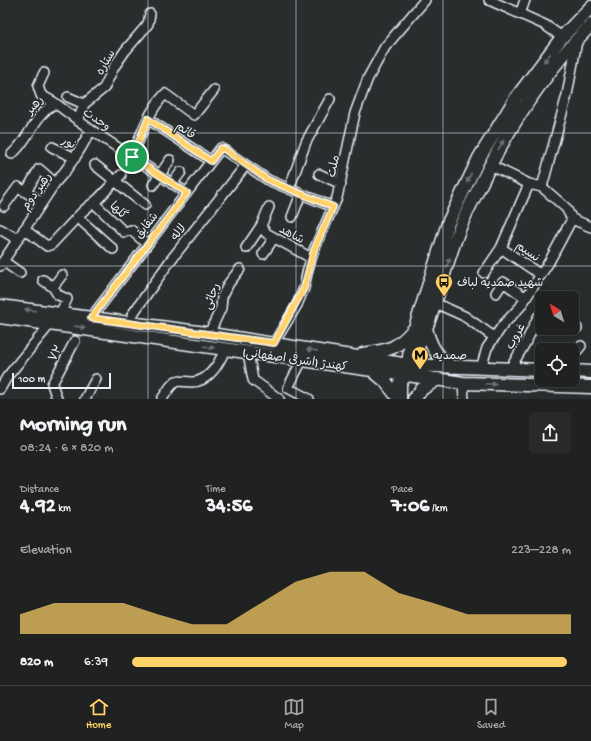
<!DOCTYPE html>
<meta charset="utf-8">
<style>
body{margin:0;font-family:"Gochi Hand","Playpen Sans Arabic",sans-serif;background:#282a2a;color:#f1f3f6;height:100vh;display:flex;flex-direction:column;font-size:15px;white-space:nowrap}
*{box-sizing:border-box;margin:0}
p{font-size:13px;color:#a2a4a5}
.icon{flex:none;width:22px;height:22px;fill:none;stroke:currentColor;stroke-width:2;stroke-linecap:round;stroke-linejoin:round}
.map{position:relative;height:399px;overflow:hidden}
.side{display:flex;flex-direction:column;background:#202222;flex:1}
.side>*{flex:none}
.needle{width:26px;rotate:322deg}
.controls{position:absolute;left:535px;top:291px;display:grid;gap:8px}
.controls a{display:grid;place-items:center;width:44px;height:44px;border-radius:6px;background:#202222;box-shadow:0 2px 10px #0003,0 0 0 1px #3d3f40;font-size:20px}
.scale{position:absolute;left:12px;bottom:10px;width:99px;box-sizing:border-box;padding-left:4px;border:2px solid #e8f1f8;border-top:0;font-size:11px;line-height:14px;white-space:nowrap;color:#e8f1f8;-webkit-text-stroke:3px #2a2d2e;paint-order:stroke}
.pin{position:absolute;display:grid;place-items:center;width:34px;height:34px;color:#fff;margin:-17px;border:2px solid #fff;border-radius:50%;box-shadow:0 1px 4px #0007}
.round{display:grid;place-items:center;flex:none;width:42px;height:42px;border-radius:6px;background:#282a2a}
.headline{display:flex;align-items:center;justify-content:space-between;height:68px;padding:0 20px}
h1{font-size:22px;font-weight:700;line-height:30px}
.stats{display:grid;grid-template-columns:repeat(3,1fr);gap:6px;height:68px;padding:4px 20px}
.stats div{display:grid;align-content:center}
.stats b{font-size:20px;font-weight:700}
.stats small{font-size:11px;font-weight:400}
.stats p{font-size:11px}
.chart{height:112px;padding:8px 20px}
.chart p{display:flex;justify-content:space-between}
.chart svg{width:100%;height:72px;margin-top:4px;fill:#ffd166;opacity:.7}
ul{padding:0 20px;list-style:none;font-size:13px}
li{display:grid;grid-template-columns:64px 48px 1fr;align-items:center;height:30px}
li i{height:10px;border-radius:5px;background:#ffd166}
.dock{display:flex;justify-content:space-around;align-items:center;height:56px;border-top:1px solid #3d3f40;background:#202222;font-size:11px;color:#a2a4a5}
.dock a{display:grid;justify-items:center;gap:2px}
.dock .selected{color:#ffd166}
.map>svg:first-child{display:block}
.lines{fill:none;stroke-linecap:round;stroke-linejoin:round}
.minor-casing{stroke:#e8f1f8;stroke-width:12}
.major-casing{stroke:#e8f1f8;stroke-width:15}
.minor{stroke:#2a2d2e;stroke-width:9}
.major{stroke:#2a2d2e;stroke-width:12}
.oneway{fill:#6c7275}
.route-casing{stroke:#fff;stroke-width:8}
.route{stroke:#ffd166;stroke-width:5}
.grid{fill:none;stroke:#e8f1f8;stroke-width:1;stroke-opacity:0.55}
.labels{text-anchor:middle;stroke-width:3;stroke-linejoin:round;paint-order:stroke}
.street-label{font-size:12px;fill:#e8f1f8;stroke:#2a2d2e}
.poi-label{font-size:12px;fill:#e8f1f8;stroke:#2a2d2e;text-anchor:start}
</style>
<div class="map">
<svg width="591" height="399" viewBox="0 0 591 399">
<rect width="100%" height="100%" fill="#2a2d2e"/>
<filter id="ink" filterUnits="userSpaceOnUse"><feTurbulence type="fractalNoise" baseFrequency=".025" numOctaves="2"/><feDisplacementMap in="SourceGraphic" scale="8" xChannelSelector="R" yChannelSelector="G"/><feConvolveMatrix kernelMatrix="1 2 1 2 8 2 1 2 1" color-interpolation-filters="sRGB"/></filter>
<g filter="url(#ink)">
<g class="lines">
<defs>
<path id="minor" d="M489 0 545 25 562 37
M520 14 525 0
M68 97 84 104
M55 103 91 130 187 193
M148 119 211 161
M78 121 84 104 104 88 114 67 125 51 148 24 150 14
M52 147 75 158
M12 154C30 139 33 116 55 103L41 95 38 86 44 73
M132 157C141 135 148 112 165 94L194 115 214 90
M95 165 145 205
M319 174 341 184
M172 184 181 172
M153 185 170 160
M542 187 567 95 577 41
M289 189 306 142 330 99
M26 192 39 169 55 183
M94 203 124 232 131 230 147 244
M4 206 18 187 41 202
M269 207 261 226 266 233 311 258
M77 217 113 249
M292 217 301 194
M572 219 591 227
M0 229 17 239
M24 229 47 246 52 244 83 211 98 199 121 175
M246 248 261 226
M501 248 541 275
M263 254 274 238
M3 261 20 273
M0 266 55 183C70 167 80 150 91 130
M484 273 501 248 529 184
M43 280 53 287
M496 293 503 282 526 298
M435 303 464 316 494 337
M60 314 67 299 58 295 53 287 62 275
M132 315 170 261 246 165
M91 318 221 148 268 180 333 207
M572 325 577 328
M209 334 221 308 222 297 229 283 240 269
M274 343 297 305 304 288 308 269 314 250 337 198 355 113 368 78 385 47 425 0
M248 353 253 380 279 399
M572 357 581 346
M302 360 288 388 309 399
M481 368 487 348 503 325 520 307 549 262 572 219 566 208 542 187 529 184 490 165
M510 369 527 340 538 317H542
M463 383 464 399
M0 389 7 377 51 323
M57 399 52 384 75 341
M85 399 96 379
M162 399 170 387 176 381C182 381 187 382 192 382 209 382 219 363 225 350"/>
<path id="major" d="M0 306 198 332 409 365 542 370
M0 317 463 383 591 387
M426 328C430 346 437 357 452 367
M363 354C388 350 396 350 413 330
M411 360C434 320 442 273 459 230 464 217 471 204 477 192 506 131 543 73 591 25
M372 370 385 381 399 399
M572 371 591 372
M400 399V382L407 375 410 348 415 328 448 223 479 158 516 98 562 37 591 7
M414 399 422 389 438 379"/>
</defs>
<use href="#minor" class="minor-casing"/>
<use href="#major" class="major-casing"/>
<use href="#minor" class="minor"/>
<use href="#major" class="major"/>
</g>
<defs><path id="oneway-solid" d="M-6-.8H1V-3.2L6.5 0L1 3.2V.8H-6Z"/></defs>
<g class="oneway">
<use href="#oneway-solid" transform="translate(547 58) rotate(128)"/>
<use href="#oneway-solid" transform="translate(501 145) rotate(-60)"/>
<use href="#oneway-solid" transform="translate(469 178) rotate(116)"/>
<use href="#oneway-solid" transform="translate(448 263) rotate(-72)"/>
<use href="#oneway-solid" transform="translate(30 310) rotate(-172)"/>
<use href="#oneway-solid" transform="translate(80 327) rotate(9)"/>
<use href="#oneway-solid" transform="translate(209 347) rotate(9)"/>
<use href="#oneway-solid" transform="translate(312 350) rotate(-171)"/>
<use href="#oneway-solid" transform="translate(491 384) rotate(2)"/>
</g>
</g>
<g class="lines" filter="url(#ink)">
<defs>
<path id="route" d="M148 119 211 161 221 148 224 149 268 180 333 207 314 250 304 288 274 343 91 318 187 193 132 157Z"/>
</defs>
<use href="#route" class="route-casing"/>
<use href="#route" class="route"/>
</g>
<path class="grid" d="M148 0V399M296 0V399M443 0V399M0 133H591M0 266H591"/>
<defs>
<symbol id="bus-pin" viewBox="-11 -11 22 30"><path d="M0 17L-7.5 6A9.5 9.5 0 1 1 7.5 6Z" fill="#ffd166" stroke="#2a2d2e"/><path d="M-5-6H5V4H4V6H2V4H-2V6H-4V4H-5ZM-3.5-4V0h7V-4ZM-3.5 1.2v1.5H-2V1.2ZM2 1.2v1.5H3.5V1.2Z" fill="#111"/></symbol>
<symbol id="metro-pin" viewBox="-11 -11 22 30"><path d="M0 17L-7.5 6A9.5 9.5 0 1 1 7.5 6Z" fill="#ffd166" stroke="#2a2d2e"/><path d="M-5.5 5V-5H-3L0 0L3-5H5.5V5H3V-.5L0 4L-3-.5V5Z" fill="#111"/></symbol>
</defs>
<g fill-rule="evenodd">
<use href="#bus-pin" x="434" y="272" width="20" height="27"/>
<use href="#metro-pin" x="410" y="345" width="20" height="27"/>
</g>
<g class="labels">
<g class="street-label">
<text transform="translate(105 62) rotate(-60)" y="4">ستاره</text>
<text transform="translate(34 105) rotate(-49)" y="4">رهبر</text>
<text transform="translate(97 119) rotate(35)" y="4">وحدت</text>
<text transform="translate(186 130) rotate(34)" y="4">قائم</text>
<text transform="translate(69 142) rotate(27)" y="4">نور</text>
<text transform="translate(333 166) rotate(-78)" y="4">ملت</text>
<text transform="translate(36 191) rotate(-54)" y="4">رهبر دوم</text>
<text transform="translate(119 210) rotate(44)" y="4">گلها</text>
<text transform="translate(146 225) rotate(-52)" y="4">شقایق</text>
<text transform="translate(178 232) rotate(-51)" y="4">لاله</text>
<text transform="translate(292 234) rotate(28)" y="4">شاهد</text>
<text transform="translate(528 251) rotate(34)" y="4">نسیم</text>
<text transform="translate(211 296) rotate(-70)" y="4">رجائی</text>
<text transform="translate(515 336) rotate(-61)" y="4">غروب</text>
<text transform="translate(55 353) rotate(-61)" y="4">۷۲</text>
<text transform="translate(295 359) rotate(8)" y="4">کهندژ (اشرفی اصفهانی)</text>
</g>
<g class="poi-label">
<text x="457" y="286">شهید صمدیه لباف</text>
<text x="433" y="359">صمدیه</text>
</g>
</g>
</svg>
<div class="controls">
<a><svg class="needle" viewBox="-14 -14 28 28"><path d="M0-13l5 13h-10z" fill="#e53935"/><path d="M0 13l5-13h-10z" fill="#a2a4a5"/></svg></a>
<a><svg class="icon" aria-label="locate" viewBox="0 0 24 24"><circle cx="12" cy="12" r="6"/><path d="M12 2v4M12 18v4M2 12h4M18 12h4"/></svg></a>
</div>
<div class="scale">100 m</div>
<div class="pin" style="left:132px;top:157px;background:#1e9e55"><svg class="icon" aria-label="arrive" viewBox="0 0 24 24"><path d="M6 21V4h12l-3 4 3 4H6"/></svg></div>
</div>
<section class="side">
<div class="headline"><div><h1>Morning run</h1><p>08:24 · 6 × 820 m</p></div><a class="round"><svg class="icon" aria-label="share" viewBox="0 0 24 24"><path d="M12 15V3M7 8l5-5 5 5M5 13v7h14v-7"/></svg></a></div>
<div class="stats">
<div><p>Distance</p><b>4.92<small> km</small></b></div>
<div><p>Time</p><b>34:56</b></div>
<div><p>Pace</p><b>7:06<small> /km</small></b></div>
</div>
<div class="chart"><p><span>Elevation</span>223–228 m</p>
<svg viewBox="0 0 160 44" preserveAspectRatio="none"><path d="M0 44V32L10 25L20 25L30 25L40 32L50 38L60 38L70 25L80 12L90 6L100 6L110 19L120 25L130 32L140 32L150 32L160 32V44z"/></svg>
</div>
<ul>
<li><b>820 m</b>6:39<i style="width:99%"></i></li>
</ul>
</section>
<nav class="dock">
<a class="selected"><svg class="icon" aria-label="home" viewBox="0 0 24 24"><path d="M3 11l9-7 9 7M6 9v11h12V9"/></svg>Home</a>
<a><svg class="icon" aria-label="map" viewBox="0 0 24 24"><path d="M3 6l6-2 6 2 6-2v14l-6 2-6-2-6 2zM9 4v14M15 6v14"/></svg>Map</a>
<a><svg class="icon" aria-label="saved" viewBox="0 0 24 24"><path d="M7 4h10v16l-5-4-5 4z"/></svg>Saved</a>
</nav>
